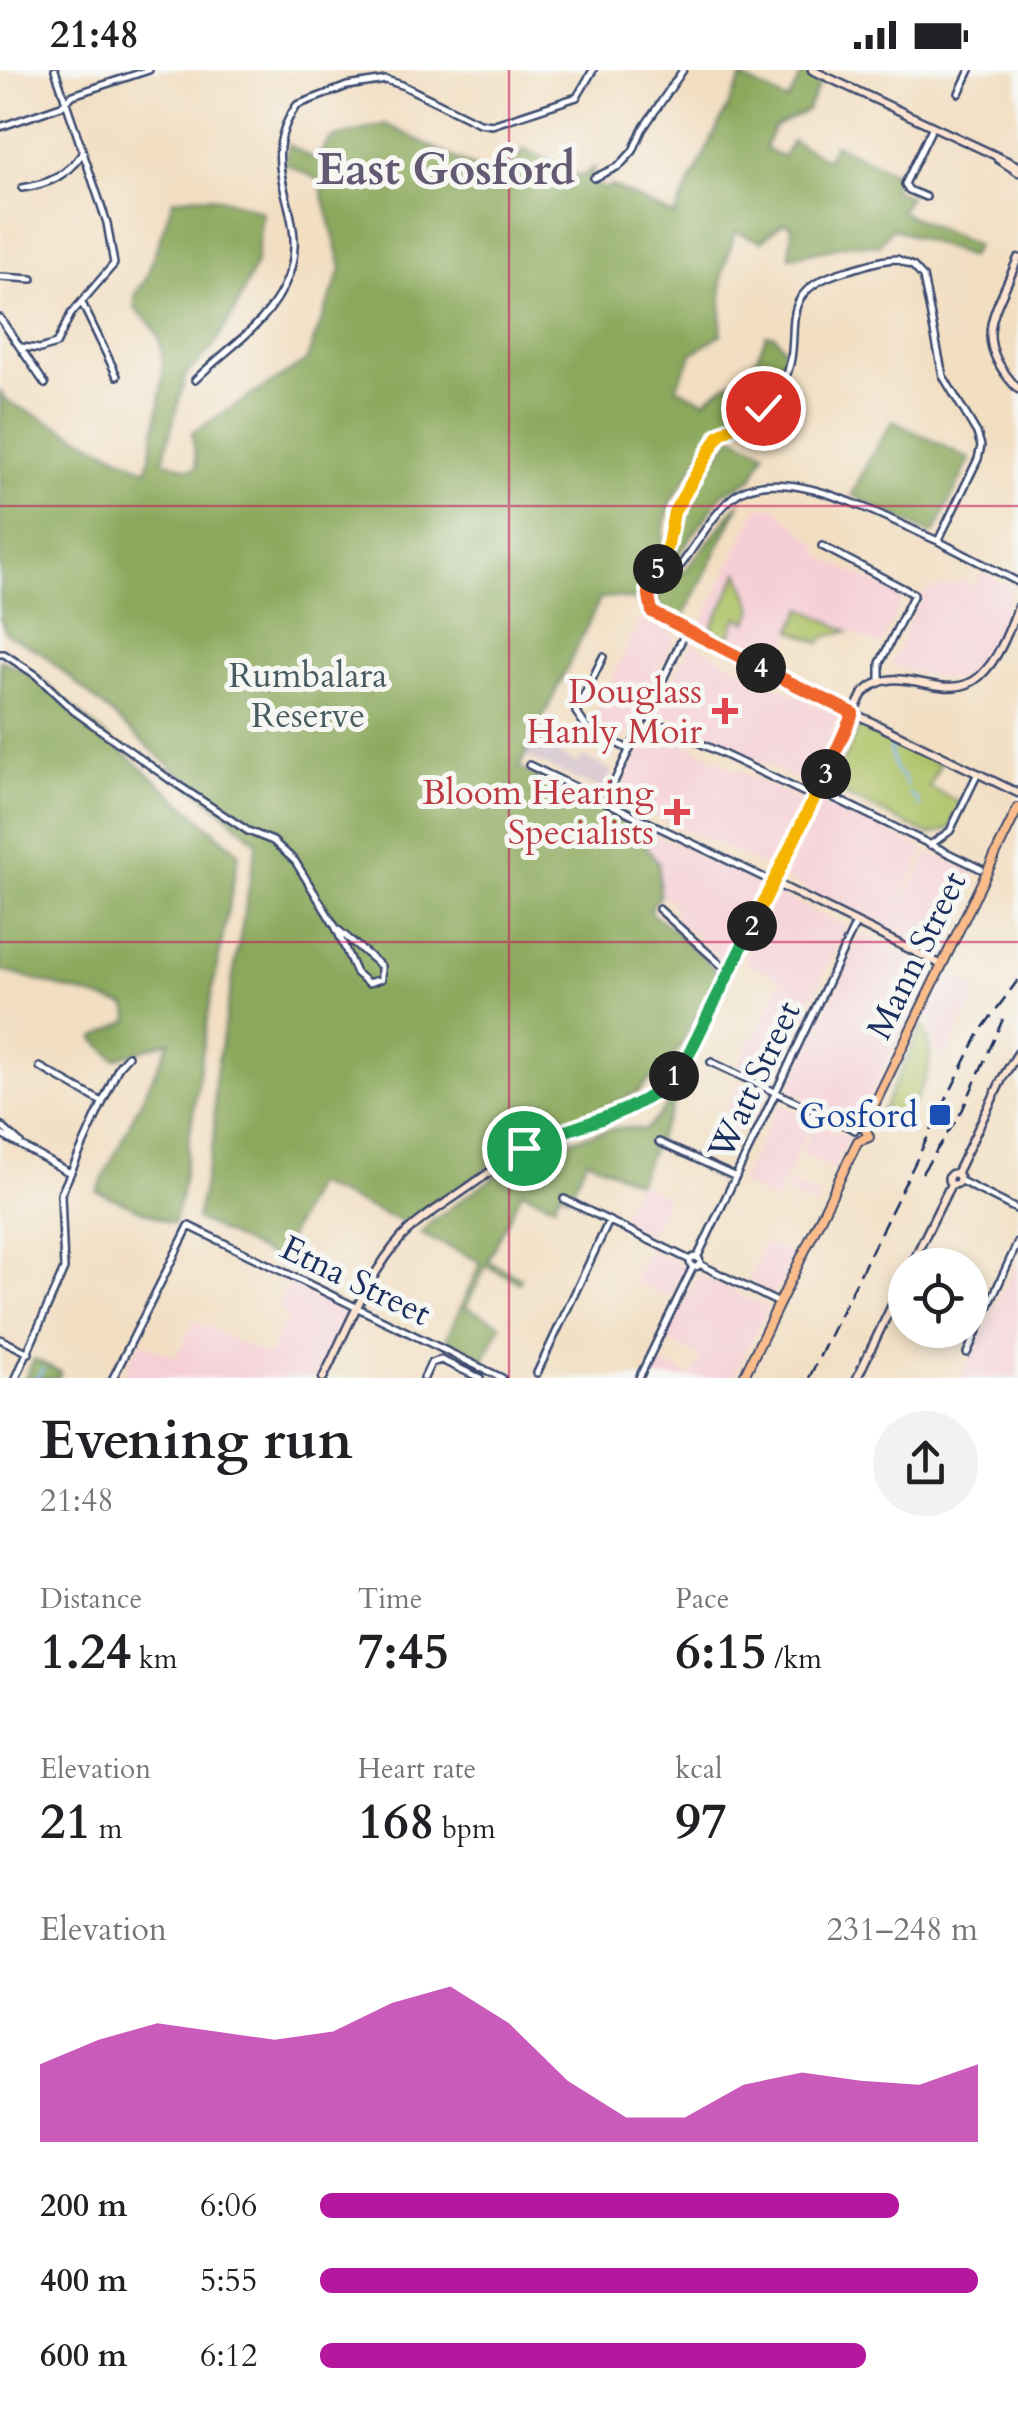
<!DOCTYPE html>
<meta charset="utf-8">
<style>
body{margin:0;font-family:Cardo,serif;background:#f2f2f2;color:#202124;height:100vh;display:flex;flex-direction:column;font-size:38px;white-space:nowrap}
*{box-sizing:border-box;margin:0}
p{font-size:32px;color:#757577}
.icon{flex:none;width:55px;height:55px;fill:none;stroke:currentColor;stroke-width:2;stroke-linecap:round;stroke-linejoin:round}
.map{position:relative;height:1308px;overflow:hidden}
.sheet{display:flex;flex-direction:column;background:#fff;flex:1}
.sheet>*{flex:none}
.tools{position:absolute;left:888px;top:1178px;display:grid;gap:20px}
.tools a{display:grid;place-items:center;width:100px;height:100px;border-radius:50%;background:#fff;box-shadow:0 5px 15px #0003;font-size:50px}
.pin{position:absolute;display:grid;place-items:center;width:85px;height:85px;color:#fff;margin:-42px;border:5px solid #fff;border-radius:50%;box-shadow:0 2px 10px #0007}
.km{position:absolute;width:50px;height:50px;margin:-25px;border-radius:50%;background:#222;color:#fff;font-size:28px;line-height:50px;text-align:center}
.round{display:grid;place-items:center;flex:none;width:105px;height:105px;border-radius:52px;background:#f2f2f2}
.headline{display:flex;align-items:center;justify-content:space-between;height:170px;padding:0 40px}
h1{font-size:55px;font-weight:800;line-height:75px}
.stats{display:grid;grid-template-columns:repeat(3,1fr);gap:15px;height:170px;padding:10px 40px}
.stats div{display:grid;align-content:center}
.stats b{font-size:50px;font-weight:800}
.stats small{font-size:28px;font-weight:400}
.stats p{font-size:28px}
.chart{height:280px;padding:20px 40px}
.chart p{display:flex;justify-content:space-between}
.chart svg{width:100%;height:180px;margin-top:10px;fill:#b5179e;opacity:.7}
ul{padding:0 40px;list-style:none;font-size:32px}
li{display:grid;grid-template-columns:160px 120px 1fr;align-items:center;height:75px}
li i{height:25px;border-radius:12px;background:#b5179e}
.status{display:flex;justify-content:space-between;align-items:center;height:70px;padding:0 50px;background:#fff;direction:ltr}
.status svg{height:28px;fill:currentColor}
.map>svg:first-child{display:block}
.built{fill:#f6cfd6}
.industrial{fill:#d1bdc9}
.green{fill:#afc266;stroke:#657862;stroke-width:2.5}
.forest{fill:#8ba85b;stroke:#536c5c;stroke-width:2.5}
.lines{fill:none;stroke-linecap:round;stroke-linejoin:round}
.stream{stroke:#7fb9f0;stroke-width:2.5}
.street-casing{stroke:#3b496d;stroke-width:10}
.secondary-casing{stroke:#3b496d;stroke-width:11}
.primary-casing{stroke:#3b496d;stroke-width:12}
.street{stroke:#fff;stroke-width:5}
.secondary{stroke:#fde4d1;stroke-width:6}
.primary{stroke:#fabc8b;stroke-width:8}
.rail{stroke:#1b2f5e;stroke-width:2.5;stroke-dasharray:15 8;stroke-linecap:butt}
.split-1-casing{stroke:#fff;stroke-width:20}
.split-2-casing{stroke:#fff;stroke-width:20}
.split-3-casing{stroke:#fff;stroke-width:20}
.split-4-casing{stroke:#fff;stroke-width:20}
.split-5-casing{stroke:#fff;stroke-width:20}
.split-6-casing{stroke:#fff;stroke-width:20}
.split-1{stroke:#22a559;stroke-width:12}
.split-2{stroke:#22a559;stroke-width:12}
.split-3{stroke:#f5b400;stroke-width:12}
.split-4{stroke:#f0652b;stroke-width:12}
.split-5{stroke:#f0652b;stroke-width:12}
.split-6{stroke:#f5b400;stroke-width:12}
.grid{fill:none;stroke:#c2185b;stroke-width:2.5;stroke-opacity:0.55}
.health-dot{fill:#e0444e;stroke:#f6f6f2;stroke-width:4}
.transit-dot{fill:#1a4fb4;stroke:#f6f6f2;stroke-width:4}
.labels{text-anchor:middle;stroke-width:10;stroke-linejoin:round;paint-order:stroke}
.park-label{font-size:35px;fill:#475b60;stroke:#f6f6f2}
.health-label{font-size:35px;fill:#be3a42;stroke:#f6f6f2;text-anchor:end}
.street-label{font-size:35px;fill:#1b2f5e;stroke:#f6f6f2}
.transit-label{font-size:35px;fill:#164399;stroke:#f6f6f2;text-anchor:end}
.district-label{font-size:45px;font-weight:bold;fill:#645973;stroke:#f6f6f2}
</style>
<div class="status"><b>21:48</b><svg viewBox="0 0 49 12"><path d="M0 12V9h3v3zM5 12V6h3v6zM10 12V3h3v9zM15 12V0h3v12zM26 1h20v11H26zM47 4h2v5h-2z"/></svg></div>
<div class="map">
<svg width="1018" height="1308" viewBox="0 0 1018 1308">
<rect width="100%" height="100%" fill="#f6f6f2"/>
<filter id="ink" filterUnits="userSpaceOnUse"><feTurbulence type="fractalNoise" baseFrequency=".01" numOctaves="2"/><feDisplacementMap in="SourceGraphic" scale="20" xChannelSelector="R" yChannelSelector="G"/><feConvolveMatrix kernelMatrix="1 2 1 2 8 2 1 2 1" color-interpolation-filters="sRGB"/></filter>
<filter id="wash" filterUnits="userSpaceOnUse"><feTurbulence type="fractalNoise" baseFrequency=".0048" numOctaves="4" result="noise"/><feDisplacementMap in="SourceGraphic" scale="40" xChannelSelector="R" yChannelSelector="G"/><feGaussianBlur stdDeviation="2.25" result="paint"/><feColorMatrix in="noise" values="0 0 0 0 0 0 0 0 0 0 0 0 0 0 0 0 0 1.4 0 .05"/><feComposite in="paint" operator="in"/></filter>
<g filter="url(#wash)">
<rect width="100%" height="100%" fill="#f2dec1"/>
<path class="built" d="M758 437H775L818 475 819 483 828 490 903 527 880 576 803 539 775 596 699 559Z
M982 502 1012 518 1000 560 990 582 975 600 956 609 939 608 890 595 924 521 963 511 973 517Z
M641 549 676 566 626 669 591 652Z
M691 573 840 647 806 715 658 641Z
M653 659 801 731 770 799 615 727Z
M821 731 925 780 903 826 906 829 929 782 977 805 938 884 784 809Z
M645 760 761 816 725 892 677 850 673 833 667 827H659L656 796 646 777Z
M777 824 846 857 771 1013 737 998 753 964 757 965 782 910 743 890Z
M862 864 931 899 857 1054 789 1020Z
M958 909 979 920 946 985 937 984 928 946 945 910Z
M739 1014 767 1027 749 1063 721 1050Z
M778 1034 813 1050 775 1131 739 1113Z
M816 1053 849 1067 834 1099 801 1084Z
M637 1112 667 1127 650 1164 619 1150Z
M788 1112 822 1127 817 1137 784 1122Z
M764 1173 794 1186 775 1225 748 1211Z
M649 1180 685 1196 670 1227 634 1211Z
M1018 1191V1308H960Z
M698 1204 767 1237 733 1308H648L657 1291 692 1307 701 1287 666 1270Z
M290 1214 346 1244 313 1308H122L140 1271 175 1288 195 1251 263 1284H270L288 1246 279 1241 280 1227Z"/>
<path class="industrial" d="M538 659 562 672 557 682 568 689 578 694 582 686 613 701 603 721 525 686Z"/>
<path class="green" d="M739 502 754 539 748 552 737 547 729 568 711 559Z
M803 538 848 561 825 567 820 573 792 560Z
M860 655 940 694 929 717 961 733 950 759 929 765 831 718Z
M923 955C941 990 919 1035 890 1057L879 1053V1047Z"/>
<path class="forest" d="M803 2 821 11 807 41 774 58 765 78 783 87 792 71 827 89 834 74 899 105 892 119 909 126 901 142 976 175 970 187 892 158 879 175 851 174 790 187 792 156 783 153 762 171 735 162 722 205 721 264 693 283 676 317 705 331C734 301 748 317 766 265H775L786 282 764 327 718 358 674 427 665 452 662 475 644 511 639 530C624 532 615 524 600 529L519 698 645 760 643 765 649 768 646 777 659 794V827L651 837 652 844 672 858 719 903 677 982 638 1022 603 1038 541 1060 407 1154 314 1114 278 1190 196 1149 214 1069 215 1007 257 772 42 583 6 563 0 548V321L7 331 147 400C154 366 167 310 161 276 158 259 146 248 134 238L136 223 146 209 173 130C205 121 232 130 262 142L256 193 235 241 211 280 186 304 163 390 189 399 197 397 192 363 306 291 342 198 319 110 284 93 289 75 316 90 330 69 385 54 498 109 525 79 580 107 594 98 589 111 605 119 611 116 674 146 742 8 788 31Z
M893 351 970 389 935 462 931 464 852 425 870 387Z
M732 365 765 382 752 409 723 423 678 486 671 487 676 472 678 445Z
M741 431 682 551 661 541 655 522 663 504 683 503Z
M0 590 37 606 239 783 209 938 180 1129 173 1154 97 1121 170 971 115 989 94 968 130 950 127 936 0 900Z
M683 1014 637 1112 587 1089 569 1126 560 1122 554 1135 522 1121 488 1191 521 1208 519 1212 486 1196 466 1237 501 1254 483 1292 444 1274 481 1192 421 1164 430 1153C487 1111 522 1082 592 1064 611 1059 624 1055 644 1060 661 1047 669 1030 683 1014Z
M34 1289 61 1302 58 1308H25Z"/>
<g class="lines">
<path class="stream" d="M894 676 890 681 895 700 904 709 906 716
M909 724 917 730 919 737
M36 1308 43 1298"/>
</g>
</g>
<g filter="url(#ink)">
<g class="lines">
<defs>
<path id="street" d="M959 23 970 0
M0 57 61 36 73 25 149 0
M594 108 619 96 633 81 642 60 683 0
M22 118C49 114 66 106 82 84
M926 127 909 120 905 114 933 56
M897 189 913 196 923 207 943 306 977 363 981 376 978 389 938 471C890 451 781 387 733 427 713 444 697 473 681 495L673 498 660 494C667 477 668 460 674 443 680 424 707 376 721 363 739 348 762 344 777 323 814 270 762 225 845 201 862 197 879 189 897 189Z
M0 207 32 209
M82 233 117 306
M0 248 45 314
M21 277 40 279 56 274 71 244 114 194 107 153 55 0
M195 310C229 276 270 254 288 207 313 143 251 99 297 35L347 16 386 10 402 15 479 53 492 55 577 27 593 0
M938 471 1018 512
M822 476 914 524 880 593V610
M660 494C651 512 640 530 657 546L853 643
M0 584H4L36 605 74 641 169 709 248 761 273 771 295 791 336 858 356 903 368 913 381 909V896L336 858
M603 587 576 642 587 658 630 680
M645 647 805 723 828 725 981 799
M529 695 773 812
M605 731 686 561
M930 775 950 761 978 703
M659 839 729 902
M711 992 855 1060
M40 997 102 1032
M0 1055 20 1073
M0 1064 70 1103
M659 1072 736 1107
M959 1110 1018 1140
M564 1129 690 1190
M690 1192a5 5 0 1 1 10 0a5 5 0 1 1-10 0Z
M697 1188 856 853
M699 1194 779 1233
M0 1269 29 1283
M967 1283 1018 1172
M537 1303 609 1151
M16 1308 64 1199 61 1124 119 996 128 986
M113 1308 189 1156 502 1308
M424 1308 431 1293 441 1290 480 1308
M639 1308 693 1197"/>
<path id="secondary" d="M812 0 1018 96
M998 89 1018 102
M1018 188C996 244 969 267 1018 319
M853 643 1018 723
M773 812 942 895
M948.5 1109a5.5 5.5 0 1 1 11 0a5.5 5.5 0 1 1-11 0Z
M956 1104 1003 1007 1018 983
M911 1195 951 1114
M323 1308C346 1262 367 1206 402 1167 419 1149 443 1135 463 1121 491 1102 517 1081 547 1066 613 1035 640 1054 689 984L862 625C896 585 945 638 980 606 999 589 1009 560 1018 537
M857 1308 905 1208"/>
<path id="primary" d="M743 1308 854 1079 858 1071 869 1067 864 1056 1018 738"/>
</defs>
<use href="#street" class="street-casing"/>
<use href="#secondary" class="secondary-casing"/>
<use href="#primary" class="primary-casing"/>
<use href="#street" class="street"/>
<use href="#secondary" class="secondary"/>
<use href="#primary" class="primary"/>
<path class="rail" d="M922 1103 962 1041 1003 949
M809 1308 979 963 1018 910"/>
</g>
</g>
<g class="lines" filter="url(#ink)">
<defs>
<path id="split-1" d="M524 1078C574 1052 634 1049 674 1006"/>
<path id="split-2" d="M674 1006 689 984 752 856"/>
<path id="split-3" d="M752 856 826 704"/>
<path id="split-4" d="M761 598 853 643 826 704"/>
<path id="split-5" d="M658 499 648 520 652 542 761 598"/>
<path id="split-6" d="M658 499 668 474 674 442 719 365 763 338"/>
</defs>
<use href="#split-1" class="split-1-casing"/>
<use href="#split-2" class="split-2-casing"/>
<use href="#split-3" class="split-3-casing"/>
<use href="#split-4" class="split-4-casing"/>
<use href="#split-5" class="split-5-casing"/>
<use href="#split-6" class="split-6-casing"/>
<use href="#split-1" class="split-1"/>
<use href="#split-2" class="split-2"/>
<use href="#split-3" class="split-3"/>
<use href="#split-4" class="split-4"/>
<use href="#split-5" class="split-5"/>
<use href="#split-6" class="split-6"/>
</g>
<path class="grid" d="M509 0V1308M0 436H1018M0 872H1018"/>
<g class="health-dot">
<path d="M720 626h10v10h10v10h-10v10h-10v-10h-10v-10h10z"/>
<path d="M672 727h10v10h10v10h-10v10h-10v-10h-10v-10h10z"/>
</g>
<rect class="transit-dot" x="928" y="1033" width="24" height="24" rx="5"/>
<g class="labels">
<g class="park-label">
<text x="308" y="617">Rumbalara<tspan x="308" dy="40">Reserve</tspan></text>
</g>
<g class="health-label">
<text x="702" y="633">Douglass<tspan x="702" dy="40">Hanly Moir</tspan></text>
<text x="654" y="734">Bloom Hearing<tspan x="654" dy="40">Specialists</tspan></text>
</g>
<g class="street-label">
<text transform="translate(916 885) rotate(-64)" y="12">Mann Street</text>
<text transform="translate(754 1010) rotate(-65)" y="12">Watt Street</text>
<text transform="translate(356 1210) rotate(26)" y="12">Etna Street</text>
</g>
<g class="transit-label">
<text x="918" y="1057">Gosford</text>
</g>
<g class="district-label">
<text x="446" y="114">East Gosford</text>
</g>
</g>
</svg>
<div class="tools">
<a><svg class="icon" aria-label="locate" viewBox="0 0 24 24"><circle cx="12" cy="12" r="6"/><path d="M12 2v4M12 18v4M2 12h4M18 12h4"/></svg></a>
</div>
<div class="pin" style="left:524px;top:1078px;background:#1e9e55"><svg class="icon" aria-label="arrive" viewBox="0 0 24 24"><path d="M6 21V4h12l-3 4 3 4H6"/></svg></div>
<div class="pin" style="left:763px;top:338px;background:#d93025"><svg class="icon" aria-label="check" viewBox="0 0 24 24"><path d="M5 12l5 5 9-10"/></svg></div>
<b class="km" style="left:674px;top:1006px">1</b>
<b class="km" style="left:752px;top:856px">2</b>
<b class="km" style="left:826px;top:704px">3</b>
<b class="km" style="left:761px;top:598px">4</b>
<b class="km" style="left:658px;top:499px">5</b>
</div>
<section class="sheet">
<div class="headline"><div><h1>Evening run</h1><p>21:48</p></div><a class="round"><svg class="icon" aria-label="share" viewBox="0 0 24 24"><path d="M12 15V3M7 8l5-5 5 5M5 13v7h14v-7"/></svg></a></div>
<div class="stats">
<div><p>Distance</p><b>1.24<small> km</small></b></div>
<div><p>Time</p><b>7:45</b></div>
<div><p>Pace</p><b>6:15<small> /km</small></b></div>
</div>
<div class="stats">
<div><p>Elevation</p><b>21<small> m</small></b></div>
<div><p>Heart rate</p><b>168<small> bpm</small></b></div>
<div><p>kcal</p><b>97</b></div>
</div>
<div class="chart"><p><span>Elevation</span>231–248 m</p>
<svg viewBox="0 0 160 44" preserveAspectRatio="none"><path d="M0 44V25L10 19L20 15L30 17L40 19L50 17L60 10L70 6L80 15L90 29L100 38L110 38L120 30L130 27L140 29L150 30L160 25V44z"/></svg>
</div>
<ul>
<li><b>200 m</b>6:06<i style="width:88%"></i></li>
<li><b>400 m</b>5:55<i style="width:100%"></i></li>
<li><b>600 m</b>6:12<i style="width:83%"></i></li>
</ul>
</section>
